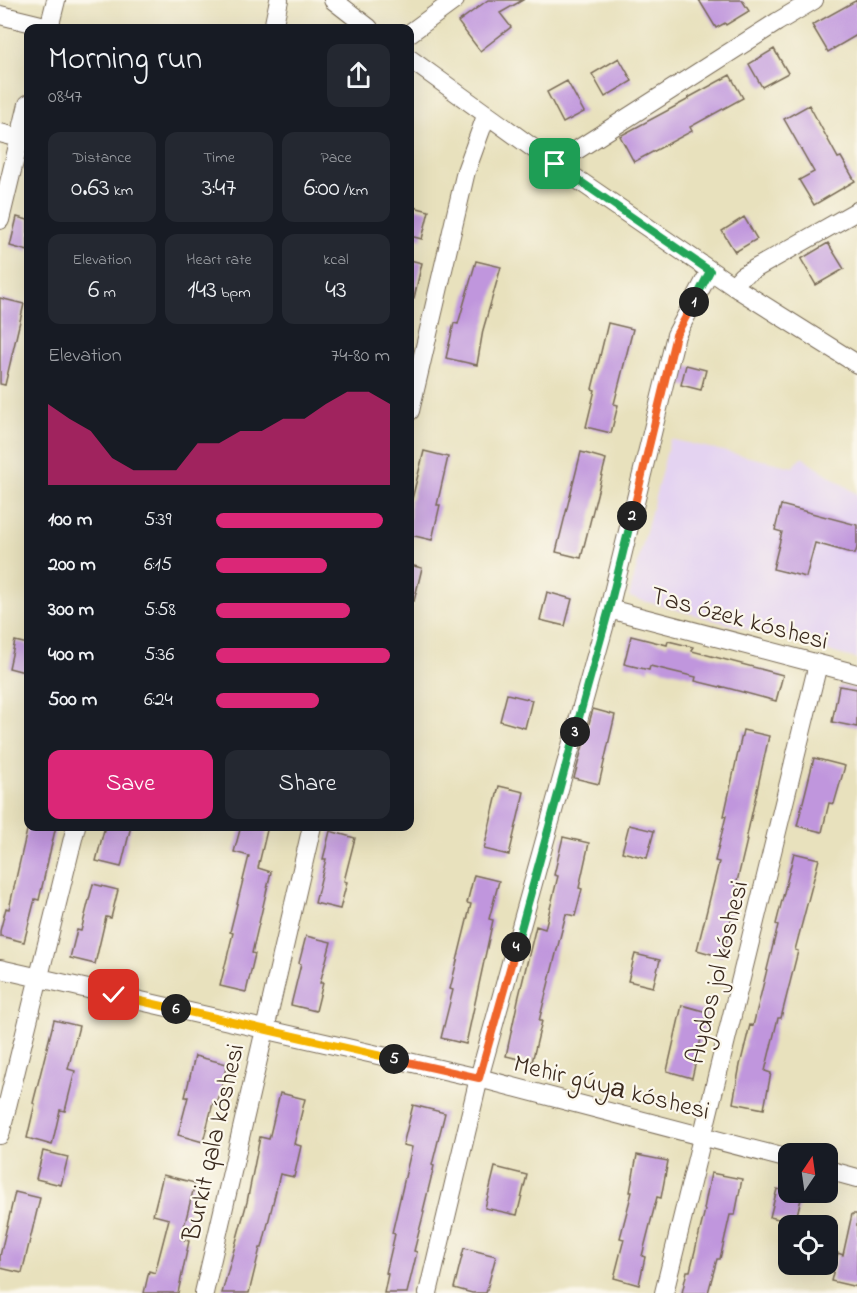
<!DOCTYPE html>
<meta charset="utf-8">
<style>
body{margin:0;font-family:"Indie Flower",sans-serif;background:#242831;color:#f1f3f6;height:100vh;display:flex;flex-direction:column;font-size:22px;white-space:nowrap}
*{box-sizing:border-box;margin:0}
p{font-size:20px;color:#9ea1a6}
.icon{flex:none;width:33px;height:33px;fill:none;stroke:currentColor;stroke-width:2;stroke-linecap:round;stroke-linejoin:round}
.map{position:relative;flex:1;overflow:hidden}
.panel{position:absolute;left:24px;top:24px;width:390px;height:807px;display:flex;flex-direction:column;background:#171b24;border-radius:12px;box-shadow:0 6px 24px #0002}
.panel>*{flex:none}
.needle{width:39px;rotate:13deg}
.tools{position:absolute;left:778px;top:1143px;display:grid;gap:12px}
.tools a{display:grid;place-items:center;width:60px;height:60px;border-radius:12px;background:#171b24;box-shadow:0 6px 24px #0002;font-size:30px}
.pin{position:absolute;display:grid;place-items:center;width:51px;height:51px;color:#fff;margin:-26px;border-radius:12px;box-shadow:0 3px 9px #0006}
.km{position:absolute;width:30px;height:30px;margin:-15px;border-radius:50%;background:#222;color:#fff;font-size:16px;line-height:30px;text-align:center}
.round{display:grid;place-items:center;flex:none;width:63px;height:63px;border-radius:12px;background:#242831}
.head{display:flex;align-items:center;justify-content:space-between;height:102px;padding:0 24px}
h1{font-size:33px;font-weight:600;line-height:45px}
.figures{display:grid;grid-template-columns:repeat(3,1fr);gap:9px;height:102px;padding:6px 24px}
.figures div{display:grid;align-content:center;border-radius:12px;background:#242831;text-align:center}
.figures b{font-size:26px;font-weight:600}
.figures small{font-size:16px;font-weight:400}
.figures p{font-size:16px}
.chart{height:168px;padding:12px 24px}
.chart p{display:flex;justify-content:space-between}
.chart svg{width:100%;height:108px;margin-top:6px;fill:#db2777;opacity:.7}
.action{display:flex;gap:12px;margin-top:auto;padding:12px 24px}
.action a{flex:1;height:69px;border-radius:12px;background:#db2777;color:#fff;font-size:24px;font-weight:600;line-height:69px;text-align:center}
.action a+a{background:#242831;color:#f1f3f6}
ul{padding:0 24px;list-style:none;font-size:20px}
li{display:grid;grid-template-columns:96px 72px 1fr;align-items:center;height:45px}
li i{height:15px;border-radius:8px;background:#db2777}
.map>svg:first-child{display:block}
.built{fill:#e4d3f1}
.building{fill:#c096dd}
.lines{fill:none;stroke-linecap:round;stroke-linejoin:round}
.minor-casing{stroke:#786a56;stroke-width:20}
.minor{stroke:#fff;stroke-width:18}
.split-1-casing{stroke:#fff;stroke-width:12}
.split-2-casing{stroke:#fff;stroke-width:12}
.split-3-casing{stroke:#fff;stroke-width:12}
.split-4-casing{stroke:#fff;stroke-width:12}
.split-5-casing{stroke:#fff;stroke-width:12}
.split-6-casing{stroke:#fff;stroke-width:12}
.split-7-casing{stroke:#fff;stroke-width:12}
.split-1{stroke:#22a559;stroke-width:8}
.split-2{stroke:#f0652b;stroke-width:8}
.split-3{stroke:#22a559;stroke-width:8}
.split-4{stroke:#22a559;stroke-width:8}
.split-5{stroke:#f0652b;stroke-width:8}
.split-6{stroke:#f5b400;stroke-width:8}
.split-7{stroke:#f5b400;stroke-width:8}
.labels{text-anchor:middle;stroke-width:4.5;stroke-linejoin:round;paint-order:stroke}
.street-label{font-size:26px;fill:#3b2a1e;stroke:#fbf7ec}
</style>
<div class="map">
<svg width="857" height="1293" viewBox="0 0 857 1293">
<rect width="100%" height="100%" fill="#fbf7ec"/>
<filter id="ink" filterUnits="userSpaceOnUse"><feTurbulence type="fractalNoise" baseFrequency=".0167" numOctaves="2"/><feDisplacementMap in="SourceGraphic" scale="12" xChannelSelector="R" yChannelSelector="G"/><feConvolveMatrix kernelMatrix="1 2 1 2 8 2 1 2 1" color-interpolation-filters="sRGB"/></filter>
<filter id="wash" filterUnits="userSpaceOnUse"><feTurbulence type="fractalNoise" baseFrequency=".008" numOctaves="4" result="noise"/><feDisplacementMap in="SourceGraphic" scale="24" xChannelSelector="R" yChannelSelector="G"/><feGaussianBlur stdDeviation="1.35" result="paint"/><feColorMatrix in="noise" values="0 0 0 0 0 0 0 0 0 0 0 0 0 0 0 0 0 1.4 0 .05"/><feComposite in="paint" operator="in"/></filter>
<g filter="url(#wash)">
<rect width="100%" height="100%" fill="#e8e1bd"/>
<path class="built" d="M670 439 793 467 802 457 857 494V659L629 597Z"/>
<g id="blocks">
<path class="building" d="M488 0H523L500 13 511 27 480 51 458 22Z
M699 0H742L749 11 726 25 725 23 716 28Z
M857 0V35L828 52 812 25Z
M774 49 788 73 762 87 749 64Z
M619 58 632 81 605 97 592 74Z
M730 75 743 98 690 127 692 131 634 162 620 136 689 99 688 98Z
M567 81 584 112 563 123 547 92Z
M809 105 838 158 841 157 855 181 814 205 799 180 814 172 784 119Z
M410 206 429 211 422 239 410 236Z
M17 217 28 220V251L10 246Z
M744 217 757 239 735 252 722 231Z
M828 243 844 269 816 285 801 259Z
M410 260 422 263 414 298 410 297Z
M476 261 501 267 483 330 477 365 446 358 454 323 458 324Z
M0 298 24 304 5 385 0 384Z
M608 323 633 329 614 404 618 405 611 433 586 427 595 390 592 389Z
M686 365 706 370 701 390 681 385Z
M424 451 448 457 437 505H440L432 540 410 535V499H412Z
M581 452 606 459 581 558 556 552Z
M781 505 857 525V548L855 554 815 543 806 577 773 569 782 532 775 530Z
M410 565 422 568 414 601 410 600Z
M547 592 572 599 565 626 540 620Z
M631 636 667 645 668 641 693 647 692 651 783 675 776 701 720 686V687L695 681 696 677 650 666 649 670 624 664Z
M15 641 28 644V673L9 668Z
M839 686 857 689V727L832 722Z
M507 694 532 700 525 728 500 721Z
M593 709 615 715 599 784 574 778Z
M743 730 769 736 746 840H747L736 886 739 887 722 957 697 950 719 862 715 861 726 816H724Z
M814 758 845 766 834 804 829 803 822 832 797 826Z
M499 786 524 792 509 855 484 849Z
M629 825 654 831 647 858 622 852Z
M28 826H56L39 900 35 899 24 942 0 936V931L6 908 9 909Z
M105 826H131L121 867 96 861Z
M241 826H268L258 868 271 872 252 953 255 954 246 992 220 986 233 933 230 932 249 856 234 852Z
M330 831 355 838 344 881 347 882 340 909 315 903 326 859H323Z
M563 837 589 843 579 888 582 889 575 916 566 914 539 1021H542L532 1062 506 1056 518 1000 536 926 545 929 558 876 554 875Z
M794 853 819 859 795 950 798 951 781 1018H778L765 1071 771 1073 764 1109 733 1103 740 1065 750 1025 753 1026 778 925 776 924Z
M474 875 499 881 489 919 493 920 466 1044 441 1038 453 990 450 989 471 904 467 903Z
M93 884 118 890 111 918 106 917 95 964 70 958 77 930 81 931Z
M306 936 331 942 320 983H323L316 1011 291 1005 301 964 299 963Z
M635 954 660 960 653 987 628 981Z
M682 1005 707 1012 692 1078 667 1071Z
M54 1020 79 1026 68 1069 75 1071 65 1111 60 1110 52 1145 27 1138 35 1104 33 1103Z
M195 1056 227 1064 217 1105 213 1103 203 1142 178 1135 188 1097H185Z
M280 1093 305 1099 294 1144 301 1146 294 1177 280 1174 262 1248H260L249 1293H222L247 1202 260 1137 269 1139Z
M413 1105 445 1113 432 1165 434 1166 423 1211 424 1212 414 1251 417 1252 407 1293H384L388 1274 386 1273 395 1234 392 1233 412 1147 403 1145Z
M43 1151 68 1157 61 1185 36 1179Z
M637 1155 668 1161 661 1198 657 1197 642 1256 645 1257 639 1285 614 1278 624 1239 620 1238 632 1192H630Z
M495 1167 527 1175 517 1215 485 1208Z
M711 1173 742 1179 735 1215H730L720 1259H717L708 1293H682L687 1271H690L705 1210 704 1209Z
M163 1175 195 1183 181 1239 189 1241 178 1293H144L149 1271 155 1273 169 1219 153 1215Z
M777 1189 802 1195 795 1223 770 1217Z
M15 1192 40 1198 22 1273 0 1268V1256Z
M852 1214H857V1287L831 1281 838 1253 843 1255Z
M464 1248 496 1256 486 1293H472L454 1288Z"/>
</g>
</g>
<g filter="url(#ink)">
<use href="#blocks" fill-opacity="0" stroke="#786a56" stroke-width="1.5"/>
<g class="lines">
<defs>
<path id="minor" d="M333 0 369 28
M0 15 49 27
M49 28 56 0
M273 28 279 0
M410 33 455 0
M410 59 555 164 733 286 857 364
M0 133 28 140
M555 164 777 22 814 0
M0 220 28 104
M733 286 742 276 857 211
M410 411 466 171 486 116
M609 609 857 674
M0 969 479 1078 789 1159
M0 1135 76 826
M828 1170 857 1178
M204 1293 312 826
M428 1293 479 1078 609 609 676 335 710 271
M664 1293 818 664"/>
</defs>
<use href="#minor" class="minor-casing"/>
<use href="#minor" class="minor"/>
</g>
</g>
<g class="lines" filter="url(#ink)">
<defs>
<path id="split-1" d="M555 164 710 271 694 302"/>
<path id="split-2" d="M632 516 676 335 694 302"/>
<path id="split-3" d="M575 732 609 609 632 516"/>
<path id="split-4" d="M516 947 575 732"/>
<path id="split-5" d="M394 1059 479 1078 516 947"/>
<path id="split-6" d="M176 1009 394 1059"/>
<path id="split-7" d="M114 995 176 1009"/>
</defs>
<use href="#split-1" class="split-1-casing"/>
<use href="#split-2" class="split-2-casing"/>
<use href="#split-3" class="split-3-casing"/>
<use href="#split-4" class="split-4-casing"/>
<use href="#split-5" class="split-5-casing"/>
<use href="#split-6" class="split-6-casing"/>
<use href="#split-7" class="split-7-casing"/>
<use href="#split-1" class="split-1"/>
<use href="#split-2" class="split-2"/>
<use href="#split-3" class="split-3"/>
<use href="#split-4" class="split-4"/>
<use href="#split-5" class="split-5"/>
<use href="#split-6" class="split-6"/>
<use href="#split-7" class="split-7"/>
</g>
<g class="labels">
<g class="street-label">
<text transform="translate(740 617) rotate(15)" y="9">Tas ózek kóshesi</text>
<text transform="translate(716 972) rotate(-76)" y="9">Aydos jol kóshesi</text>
<text transform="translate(612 1086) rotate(14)" y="9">Mehir gúyа kóshesi</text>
<text transform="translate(212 1142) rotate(-77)" y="9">Burkit qala kóshesi</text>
</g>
</g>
</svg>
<div class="tools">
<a><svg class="needle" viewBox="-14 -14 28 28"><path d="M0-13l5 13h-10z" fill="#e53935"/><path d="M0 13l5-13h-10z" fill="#9ea1a6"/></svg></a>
<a><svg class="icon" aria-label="locate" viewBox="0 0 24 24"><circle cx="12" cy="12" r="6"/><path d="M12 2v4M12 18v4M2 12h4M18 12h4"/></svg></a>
</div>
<div class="pin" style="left:555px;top:164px;background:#1e9e55"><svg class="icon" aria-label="arrive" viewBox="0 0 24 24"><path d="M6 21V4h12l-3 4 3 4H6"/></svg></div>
<div class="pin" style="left:114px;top:995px;background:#d93025"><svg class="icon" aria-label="check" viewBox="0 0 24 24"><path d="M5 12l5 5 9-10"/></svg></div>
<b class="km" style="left:694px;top:302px">1</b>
<b class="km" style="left:632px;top:516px">2</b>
<b class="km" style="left:575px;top:732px">3</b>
<b class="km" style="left:516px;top:947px">4</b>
<b class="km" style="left:394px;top:1059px">5</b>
<b class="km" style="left:176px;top:1009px">6</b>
<section class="panel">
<div class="head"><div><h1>Morning run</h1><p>08:47</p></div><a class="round"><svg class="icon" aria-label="share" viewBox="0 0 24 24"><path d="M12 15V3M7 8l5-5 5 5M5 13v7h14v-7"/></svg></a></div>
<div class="figures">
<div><p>Distance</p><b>0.63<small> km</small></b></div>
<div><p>Time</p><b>3:47</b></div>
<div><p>Pace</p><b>6:00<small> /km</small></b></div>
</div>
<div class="figures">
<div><p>Elevation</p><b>6<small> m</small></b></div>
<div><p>Heart rate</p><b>143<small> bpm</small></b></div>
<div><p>kcal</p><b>43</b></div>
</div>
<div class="chart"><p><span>Elevation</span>74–80 m</p>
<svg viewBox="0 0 160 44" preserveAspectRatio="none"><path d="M0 44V11L10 17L20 22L30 33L40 38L50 38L60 38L70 27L80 27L90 22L100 22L110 17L120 17L130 11L140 6L150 6L160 11V44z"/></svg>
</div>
<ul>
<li><b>100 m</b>5:39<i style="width:96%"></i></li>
<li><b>200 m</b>6:15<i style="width:64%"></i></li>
<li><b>300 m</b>5:58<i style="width:77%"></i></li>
<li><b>400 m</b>5:36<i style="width:100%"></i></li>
<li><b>500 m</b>6:24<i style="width:59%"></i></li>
</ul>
<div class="action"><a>Save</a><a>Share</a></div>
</section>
</div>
